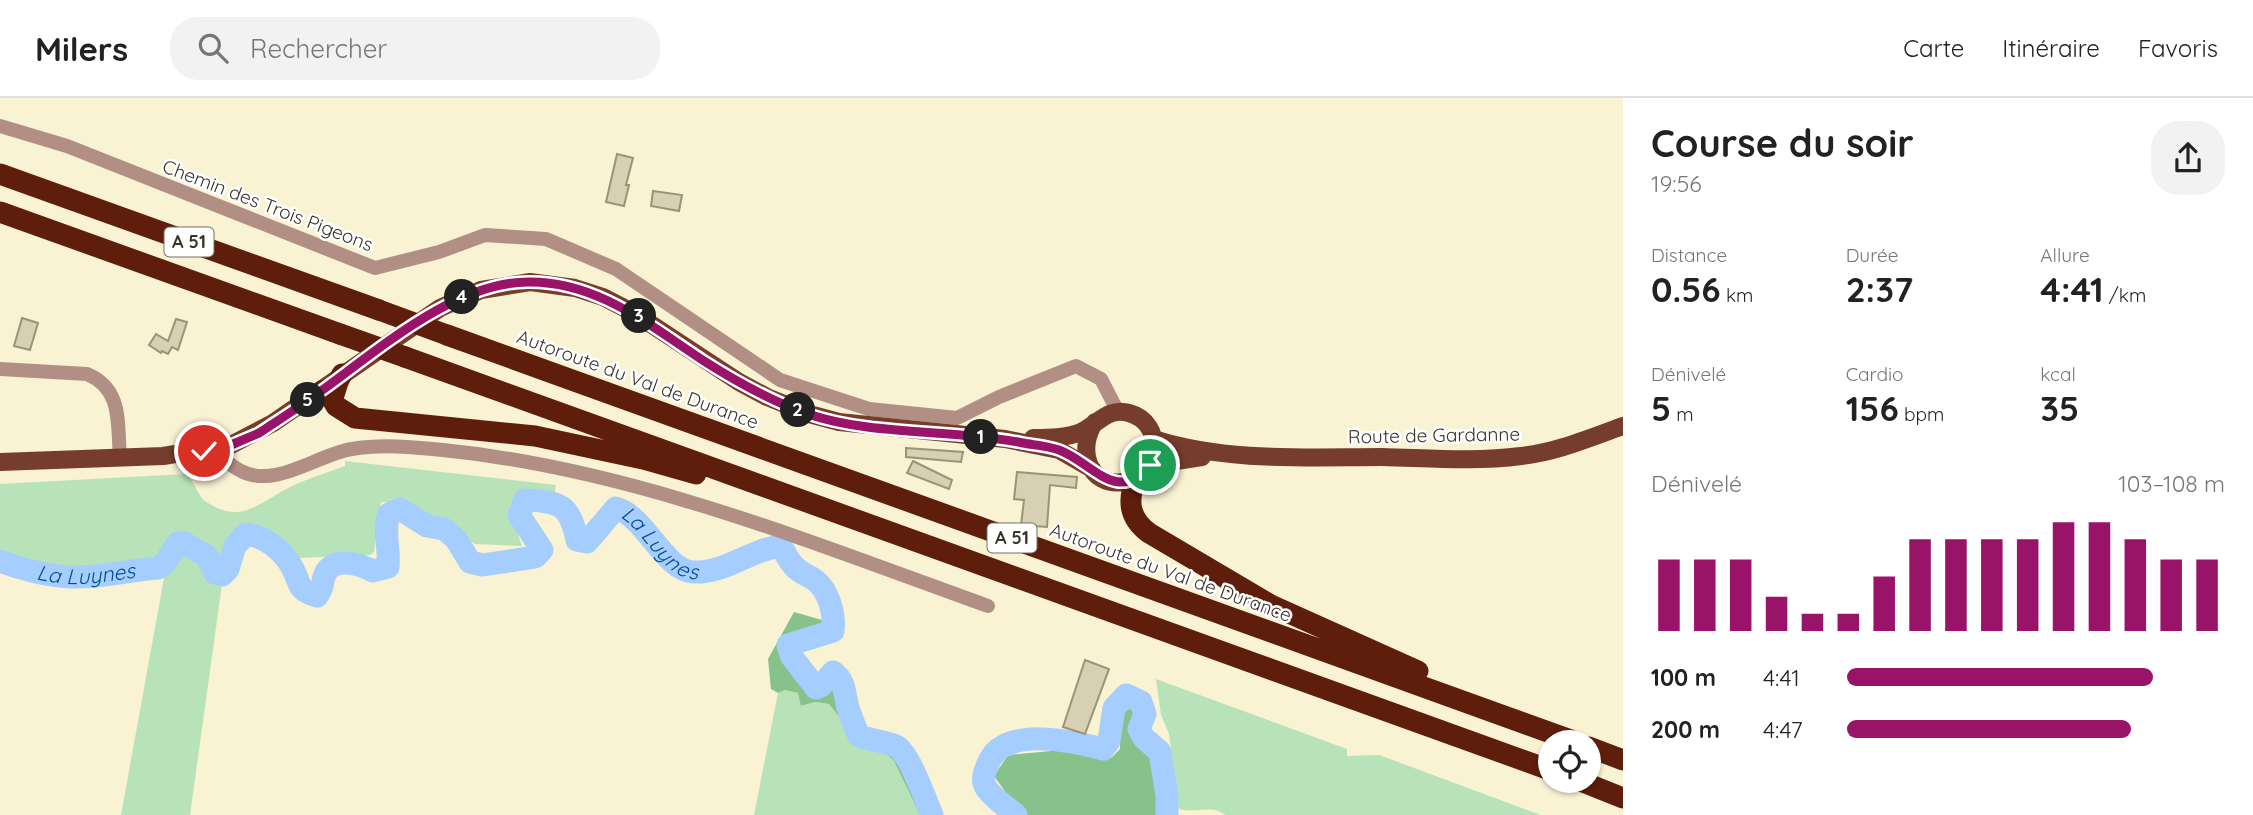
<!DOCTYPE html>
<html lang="fr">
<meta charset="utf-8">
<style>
body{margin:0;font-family:Quicksand,sans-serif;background:#f2f2f2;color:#222;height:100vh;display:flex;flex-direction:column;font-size:26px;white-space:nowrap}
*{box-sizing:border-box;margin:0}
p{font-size:23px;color:#767676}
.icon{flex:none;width:38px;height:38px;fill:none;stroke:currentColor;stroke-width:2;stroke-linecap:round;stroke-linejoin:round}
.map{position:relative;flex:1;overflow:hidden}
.details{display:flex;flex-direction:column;background:#fff;width:630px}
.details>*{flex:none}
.controls{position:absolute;left:1538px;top:632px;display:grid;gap:14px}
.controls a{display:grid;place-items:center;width:63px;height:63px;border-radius:50%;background:#fff;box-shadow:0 2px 5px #0004;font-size:35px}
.pin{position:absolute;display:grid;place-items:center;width:60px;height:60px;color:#fff;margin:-30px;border:4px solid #fff;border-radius:50%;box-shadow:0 2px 7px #0007}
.km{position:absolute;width:35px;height:35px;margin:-18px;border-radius:50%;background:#222;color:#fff;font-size:19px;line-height:35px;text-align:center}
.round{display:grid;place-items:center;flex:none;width:74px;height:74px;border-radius:28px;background:#f2f2f2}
.headline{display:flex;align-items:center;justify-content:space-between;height:119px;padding:0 28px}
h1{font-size:38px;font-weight:800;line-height:52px}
.figures{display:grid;grid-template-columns:repeat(3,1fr);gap:10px;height:119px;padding:7px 28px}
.figures div{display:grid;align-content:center}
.figures b{font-size:35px;font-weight:800}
.figures small{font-size:19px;font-weight:400}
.figures p{font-size:19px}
.chart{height:196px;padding:14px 28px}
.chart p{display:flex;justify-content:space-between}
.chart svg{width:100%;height:126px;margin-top:7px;stroke:#991468;stroke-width:6}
ul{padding:0 28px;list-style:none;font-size:23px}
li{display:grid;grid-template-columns:112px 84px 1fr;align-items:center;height:52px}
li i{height:18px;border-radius:9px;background:#991468}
header{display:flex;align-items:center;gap:42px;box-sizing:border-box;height:98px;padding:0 35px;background:#fff;border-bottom:2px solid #e0e0e0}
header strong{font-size:33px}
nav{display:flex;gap:38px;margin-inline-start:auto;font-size:24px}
.search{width:490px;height:63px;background:#f2f2f2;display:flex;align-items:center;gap:18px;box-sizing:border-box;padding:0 24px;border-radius:28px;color:#767676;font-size:26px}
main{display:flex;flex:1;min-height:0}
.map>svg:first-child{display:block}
.green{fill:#b8e3b9}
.forest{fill:#87c28a}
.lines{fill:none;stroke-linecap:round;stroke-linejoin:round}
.river{stroke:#a5cdfd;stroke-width:23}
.building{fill:#d7d0b2;stroke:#9a9477;stroke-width:2}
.minor{stroke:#b18f85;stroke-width:14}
.major{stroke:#763d2d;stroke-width:18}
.highway{stroke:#5f1e0b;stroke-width:21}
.highway-bridge{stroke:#5f1e0b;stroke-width:21}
.route-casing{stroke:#fff;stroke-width:14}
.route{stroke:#991468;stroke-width:9}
.labels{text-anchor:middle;stroke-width:5;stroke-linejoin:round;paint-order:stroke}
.shield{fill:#fff;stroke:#737168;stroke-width:2}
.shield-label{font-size:18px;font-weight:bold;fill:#373428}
.street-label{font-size:19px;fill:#373428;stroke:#fff}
.water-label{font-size:21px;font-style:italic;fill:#004c90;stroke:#fff}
</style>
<header>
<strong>Milers</strong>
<div class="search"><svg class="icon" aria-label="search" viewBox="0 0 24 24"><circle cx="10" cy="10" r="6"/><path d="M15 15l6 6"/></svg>Rechercher</div>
<nav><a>Carte</a><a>Itinéraire</a><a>Favoris</a></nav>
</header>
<main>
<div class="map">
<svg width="1623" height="717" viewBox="0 0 1623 717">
<rect width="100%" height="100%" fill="#f9f2d3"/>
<path class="green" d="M345 363 556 387 554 399 542 397 519 402 510 414 522 448 475 446 407 405 381 404 374 454 370 457 297 460C285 443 271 431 249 429L247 433 236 440 224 472 218 474 208 456 182 441 178 443 158 466 121 468 110 473 68 476 29 469 0 460V386L185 376C196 383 196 398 208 405 218 411 228 415 239 414 256 411 273 398 288 390 306 381 326 375 345 368Z
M179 448H185L193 455 202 457 214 478 223 479 190 717H121L166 469Z
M1156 581 1347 651V658L1379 657 1541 717H1225C1212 706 1194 716 1179 711L1169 636 1161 617Z
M785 592 798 595 802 608 815 604 829 606 860 644 887 656 894 663 920 717H754L778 595Z"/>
<path class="forest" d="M794 514 829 524V532C816 537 792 540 784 550L785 557 817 596 823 594 832 579 838 580C846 599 842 634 865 644 875 648 886 646 897 650L902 657 925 717H920L894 663 887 656 860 645 829 606 815 604 801 608 798 595 785 592 778 595 771 591 768 561Z
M1132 603 1139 607C1144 618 1134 628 1137 640L1157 656 1163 687 1161 708 1163 717H1022L994 678 1008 657 1061 652 1111 660 1120 651V616L1127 604Z"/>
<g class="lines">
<g class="river">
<path id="s1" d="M0 463C20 471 48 478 70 479 99 480 129 472 158 470L164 466 178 445H184L207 458 215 475 222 477 228 471 235 448 246 436C265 438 284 453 293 471 301 487 297 492 317 498 325 488 321 485 325 476 334 458 360 466 373 473L388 469C390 452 383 432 389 416L400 411 427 428 444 431 456 441 470 464 482 467 535 459 542 452 519 417 525 402C560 403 570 407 577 442L587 444 616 410C645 418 664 472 693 474 725 476 751 451 781 448 785 454 788 462 793 467 799 475 808 477 815 482 829 493 835 516 833 533L788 547 792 559 816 590 821 588 833 574C846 583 844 596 848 610 851 619 855 629 859 638 869 642 889 644 896 648 910 656 925 701 932 717"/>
<path d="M1016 717C1007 709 994 701 987 691 981 683 984 675 988 666 1003 627 1072 643 1103 651L1109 643 1114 610 1126 597 1141 604 1145 616 1139 631 1144 640 1160 654 1167 698V717"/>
</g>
</g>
<path class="building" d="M617 56 633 60 626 87H629L624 108 606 104Z
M653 93 682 97 679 113 651 108Z
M22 220 38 225 30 252 14 248Z
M176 221 187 224 178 252 172 249 168 256 162 253 161 255 149 247 156 236 168 243Z
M906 350 963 354 961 364 906 359Z
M913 363 952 382 949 391 907 375Z
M1017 374 1077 379 1076 390 1050 387 1047 429 1021 427 1024 402 1014 401Z
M1085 562 1109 571 1085 636 1063 629Z"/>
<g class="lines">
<path class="minor" d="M0 28 67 48 375 170 439 154 485 137 546 141 616 171 780 282 869 311 957 320 999 299 1076 268 1101 281 1118 314
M0 271 87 276C123 291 117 325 120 359
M211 351C221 358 230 368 241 373 276 391 318 356 352 351 381 346 414 349 443 352 632 371 810 444 988 508"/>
<path class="major" d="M1033 340C1048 340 1067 340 1081 334 1098 326 1108 309 1129 315 1166 325 1160 379 1124 384 1087 389 1077 350 1095 324
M1154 341C1226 364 1307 359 1382 359 1428 360 1475 364 1521 358 1557 354 1589 340 1623 328
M0 364 163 358 231 347 273 325 440 210 481 192 530 184 575 190 603 199 634 215 739 284 767 299 809 316 839 324 1005 341 1059 352 1092 371
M1150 367 1202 359"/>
<path class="highway" d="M0 76 379 212
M0 114 340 236
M447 237 1576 644
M405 259 1550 672
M322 293H327L336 308 355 320 535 338 643 361 696 376
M333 300 338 284 342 276
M1136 380C1127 403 1129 420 1149 435L1271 507 1418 573
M1589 649 1623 662
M1578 682 1623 700"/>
<path class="highway-bridge" d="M379 212 447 237
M340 236 405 259"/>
</g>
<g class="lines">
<defs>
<path id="route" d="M204 353 231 347 259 335C280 321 301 308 321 293 378 252 455 184 528 184 597 183 649 227 704 263 737 284 771 303 808 316 872 338 954 331 1023 345 1034 347 1048 348 1059 352 1092 364 1117 408 1150 367"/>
</defs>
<use href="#route" class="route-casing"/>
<use href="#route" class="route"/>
</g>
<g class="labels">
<g class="shield">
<rect x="164.5" y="129.5" width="49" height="29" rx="5"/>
<rect x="987.5" y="425.5" width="49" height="29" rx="5"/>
</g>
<g class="shield-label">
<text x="189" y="150">A 51</text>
<text x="1012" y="446">A 51</text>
</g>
<g class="street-label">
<text transform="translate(268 107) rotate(21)" y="7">Chemin des Trois Pigeons</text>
<text transform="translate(638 281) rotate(20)" y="7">Autoroute du Val de Durance</text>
<text transform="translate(1434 337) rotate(-1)" y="7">Route de Gardanne</text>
<text transform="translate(1171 474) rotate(20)" y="7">Autoroute du Val de Durance</text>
</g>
<g class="water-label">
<text dy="7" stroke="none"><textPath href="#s1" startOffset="971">La Luynes</textPath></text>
<text dy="7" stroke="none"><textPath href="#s1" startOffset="88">La Luynes</textPath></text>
</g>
</g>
</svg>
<div class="controls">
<a><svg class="icon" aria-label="locate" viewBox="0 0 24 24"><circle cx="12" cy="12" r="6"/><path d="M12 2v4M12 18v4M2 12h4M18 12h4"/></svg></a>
</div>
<div class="pin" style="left:1150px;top:367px;background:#1e9e55"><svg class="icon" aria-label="arrive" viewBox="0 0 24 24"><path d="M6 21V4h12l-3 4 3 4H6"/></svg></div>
<div class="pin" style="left:204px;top:353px;background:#d93025"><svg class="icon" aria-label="check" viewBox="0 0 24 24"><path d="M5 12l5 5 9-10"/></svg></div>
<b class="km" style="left:981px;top:339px">1</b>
<b class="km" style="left:798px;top:312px">2</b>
<b class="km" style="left:639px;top:218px">3</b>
<b class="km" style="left:462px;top:199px">4</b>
<b class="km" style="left:308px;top:302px">5</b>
</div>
<section class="details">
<div class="headline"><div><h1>Course du soir</h1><p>19:56</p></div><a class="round"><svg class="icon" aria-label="share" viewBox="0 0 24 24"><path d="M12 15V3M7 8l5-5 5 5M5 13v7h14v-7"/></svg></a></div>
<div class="figures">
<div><p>Distance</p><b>0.56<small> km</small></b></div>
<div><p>Durée</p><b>2:37</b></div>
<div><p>Allure</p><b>4:41<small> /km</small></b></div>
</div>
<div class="figures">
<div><p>Dénivelé</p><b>5<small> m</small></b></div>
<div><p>Cardio</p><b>156<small> bpm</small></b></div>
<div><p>kcal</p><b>35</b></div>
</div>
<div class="chart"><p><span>Dénivelé</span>103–108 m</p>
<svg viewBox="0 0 160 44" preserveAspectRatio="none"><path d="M5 44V19M15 44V19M25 44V19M35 44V32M45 44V38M55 44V38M65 44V25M75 44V12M85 44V12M95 44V12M105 44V12M115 44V6M125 44V6M135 44V12M145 44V19M155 44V19"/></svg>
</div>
<ul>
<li><b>100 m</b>4:41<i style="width:81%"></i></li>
<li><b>200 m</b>4:47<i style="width:75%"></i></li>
</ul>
</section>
</main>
